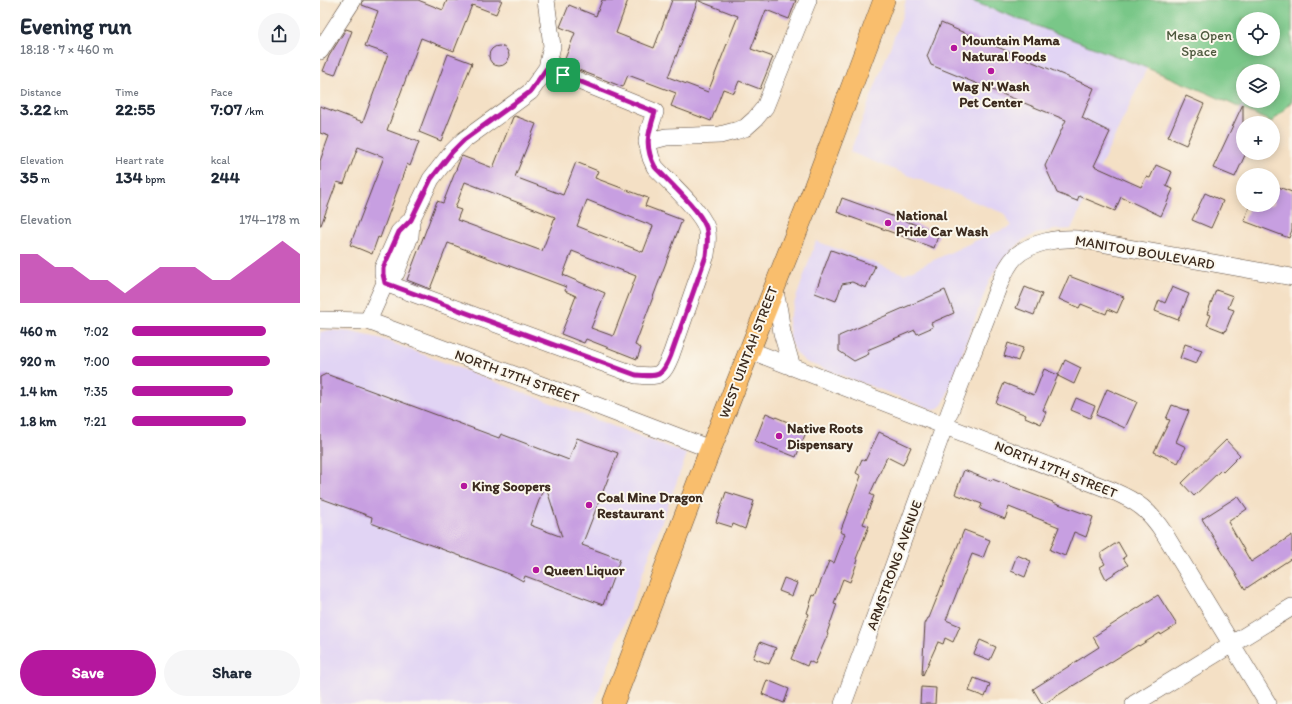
<!DOCTYPE html>
<meta charset="utf-8">
<style>
body{margin:0;font-family:Itim,sans-serif;background:#f6f6f7;color:#1f2937;height:100vh;display:flex;flex-direction:column;font-size:15px;white-space:nowrap}
*{box-sizing:border-box;margin:0}
p{font-size:13px;color:#747a83}
.icon{flex:none;width:22px;height:22px;fill:none;stroke:currentColor;stroke-width:2;stroke-linecap:round;stroke-linejoin:round}
.map{position:relative;flex:1;overflow:hidden}
.panel{display:flex;flex-direction:column;background:#fff;width:320px}
.panel>*{flex:none}
.tools{position:absolute;left:916px;top:12px;display:grid;gap:8px}
.tools a{display:grid;place-items:center;width:44px;height:44px;border-radius:50%;background:#fff;box-shadow:0 2px 10px #0003;font-size:20px}
.pin{position:absolute;display:grid;place-items:center;width:34px;height:34px;color:#fff;margin:-17px;border-radius:8px;box-shadow:0 2px 6px #0006}
.round{display:grid;place-items:center;flex:none;width:42px;height:42px;border-radius:21px;background:#f6f6f7}
.headline{display:flex;align-items:center;justify-content:space-between;height:68px;padding:0 20px}
h1{font-size:22px;font-weight:700;line-height:30px}
.figures{display:grid;grid-template-columns:repeat(3,1fr);gap:6px;height:68px;padding:4px 20px}
.figures div{display:grid;align-content:center}
.figures b{font-size:17px;font-weight:700}
.figures small{font-size:11px;font-weight:400}
.figures p{font-size:11px}
.chart{height:112px;padding:8px 20px}
.chart p{display:flex;justify-content:space-between}
.chart svg{width:100%;height:72px;margin-top:4px;fill:#b5179e;opacity:.7}
.button{display:flex;gap:8px;margin-top:auto;padding:8px 20px}
.button a{flex:1;height:46px;border-radius:24px;background:#b5179e;color:#fff;font-size:16px;font-weight:700;line-height:46px;text-align:center}
.button a+a{background:#f6f6f7;color:#1f2937}
ul{padding:0 20px;list-style:none;font-size:13px}
li{display:grid;grid-template-columns:64px 48px 1fr;align-items:center;height:30px}
li i{height:10px;border-radius:5px;background:#b5179e}
main{display:flex;flex:1;min-height:0}
.map>svg:first-child{display:block}
.built{fill:#e1d4f4}
.green{fill:#79c788;stroke:#5a7853;fill-rule:evenodd}
.building{fill:#c79fe1;fill-rule:evenodd}
.lines{fill:none;stroke-linecap:round;stroke-linejoin:round}
.minor-casing{stroke:#574537;stroke-width:18}
.major-casing{stroke:#574537;stroke-width:22}
.minor{stroke:#fff;stroke-width:17}
.major{stroke:#f9be6d;stroke-width:21}
.route-casing{stroke:#fff;stroke-width:8}
.route{stroke:#b5179e;stroke-width:5}
.poi-dot{fill:#b5179e;stroke:#fbf7ec;stroke-width:1.5}
.labels{text-anchor:middle;stroke-width:4;stroke-linejoin:round;paint-order:stroke}
.park-label{font-size:14px;fill:#4e593e;stroke:#fbf7ec}
.poi-label{font-size:14px;font-weight:bold;fill:#3b2a1e;stroke:#fbf7ec;text-anchor:start}
.street-label{font-size:14px;fill:#3b2a1e;stroke:#fbf7ec}
</style>
<main>
<section class="panel">
<div class="headline"><div><h1>Evening run</h1><p>18:18 · 7 × 460 m</p></div><a class="round"><svg class="icon" aria-label="share" viewBox="0 0 24 24"><path d="M12 15V3M7 8l5-5 5 5M5 13v7h14v-7"/></svg></a></div>
<div class="figures">
<div><p>Distance</p><b>3.22<small> km</small></b></div>
<div><p>Time</p><b>22:55</b></div>
<div><p>Pace</p><b>7:07<small> /km</small></b></div>
</div>
<div class="figures">
<div><p>Elevation</p><b>35<small> m</small></b></div>
<div><p>Heart rate</p><b>134<small> bpm</small></b></div>
<div><p>kcal</p><b>244</b></div>
</div>
<div class="chart"><p><span>Elevation</span>174–178 m</p>
<svg viewBox="0 0 160 44" preserveAspectRatio="none"><path d="M0 44V14L10 14L20 22L30 22L40 30L50 30L60 38L70 30L80 22L90 22L100 22L110 30L120 30L130 22L140 14L150 6L160 14V44z"/></svg>
</div>
<ul>
<li><b>460 m</b>7:02<i style="width:80%"></i></li>
<li><b>920 m</b>7:00<i style="width:82%"></i></li>
<li><b>1.4 km</b>7:35<i style="width:60%"></i></li>
<li><b>1.8 km</b>7:21<i style="width:68%"></i></li>
</ul>
<div class="button"><a>Save</a><a>Share</a></div>
</section>
<div class="map">
<svg width="972" height="704" viewBox="0 0 972 704">
<rect width="100%" height="100%" fill="#fbf7ec"/>
<filter id="ink" filterUnits="userSpaceOnUse"><feTurbulence type="fractalNoise" baseFrequency=".025" numOctaves="2"/><feDisplacementMap in="SourceGraphic" scale="8" xChannelSelector="R" yChannelSelector="G"/><feConvolveMatrix kernelMatrix="1 2 1 2 8 2 1 2 1" color-interpolation-filters="sRGB"/></filter>
<filter id="wash" filterUnits="userSpaceOnUse"><feTurbulence type="fractalNoise" baseFrequency=".012" numOctaves="4" result="noise"/><feDisplacementMap in="SourceGraphic" scale="16" xChannelSelector="R" yChannelSelector="G"/><feGaussianBlur stdDeviation="0.9" result="paint"/><feColorMatrix in="noise" values="0 0 0 0 0 0 0 0 0 0 0 0 0 0 0 0 0 1.4 0 .05"/><feComposite in="paint" operator="in"/></filter>
<g filter="url(#wash)">
<rect width="100%" height="100%" fill="#f4e0c5"/>
<path class="built" d="M586 0H649L827 68 751 229 732 230 716 234 703 240 679 264 668 284 625 400 622 405 617 409H612L486 362 476 353 471 343 468 321 496 241 584 274 657 240 692 226 683 213 530 152 582 16Z
M10 330 32 332 59 338 367 454 274 704H0V332Z"/>
<path class="green" d="M649 0H972V101L952 122 885 92 827 68ZM923 19H953V49H923ZM923 71H953V101H923Z"/>
<g id="blocks">
<path class="building" d="M43 0H98L123 10 127 0H182L176 14 152 5 134 51 101 38 67 130 99 142 90 166 87 164 60 238 58 237 52 254 30 245 64 157 38 147 24 184 17 182 1 225H0V161L9 136 0 133V106L43 122 68 54 45 46 58 11 42 5Z
M282 0H308L296 33 334 48 352 0H378L348 77 388 92 418 16 379 1V0H476L469 19 446 10 431 49 453 57 440 89 419 81 414 93 403 89 391 121 351 106 356 93 308 75 303 87 243 64 255 33 240 27 249 5 276 16Z
M621 23 774 88 762 118 790 132 774 166 821 187 826 177 830 178 836 165 852 172 846 186 853 189 841 216 801 197 795 211 759 196 757 201 737 193 725 166 746 120 611 65 607 56Z
M26 29 32 31 15 75 3 71 9 56Z
M169 56a10 10 0 1 1 20 0a10 10 0 1 1-20 0Z
M128 54 152 63 121 141 99 132Z
M866 96 884 104 866 145 848 137Z
M923 104V153H926L915 177 893 168Z
M195 116 216 124 195 177 243 195 256 162 278 171 275 178 328 198 325 206 362 220 315 345 321 348 317 359 266 339 264 343 241 334 256 296 245 291 246 287 128 243 110 289 87 280 117 201 123 203 141 157 142 156 173 168 193 117ZM145 182 235 217 222 251 137 220 141 210 135 208ZM267 200 333 226 323 252 257 226ZM252 251 316 276 293 336 271 328 285 293 243 275Z
M953 185 972 192V230L969 238 924 221 930 205H953Z
M885 193 903 201 891 228 872 220Z
M522 198 619 233 614 248 517 212Z
M511 250 555 266 546 288 532 282 522 284 516 301 495 293Z
M749 276 804 297 797 313 788 309 786 314 761 304 759 308 739 299Z
M705 287 722 294 714 315 696 308Z
M852 287 869 294 858 320 835 311 839 300 845 303Z
M625 290 634 313 611 323 613 327 597 334 595 330 547 350 549 354 534 361 519 351V336Z
M896 290 913 296 908 308 914 310 905 332 887 325 891 315 887 314Z
M688 343 703 348 698 361 684 356Z
M865 344 882 350 876 364 860 358Z
M745 360 761 368 754 384 738 376Z
M724 369 738 375 723 410 726 412 721 424 705 417 706 415 676 403 684 383 714 395Z
M6 374 179 438 181 434 249 460 257 438 298 453 262 545 300 559 283 605 205 576 203 581 192 575 51 523 52 517 0 498V377ZM225 484 242 537 210 525Z
M787 389 817 402 805 428 776 415Z
M756 398 775 406 770 418 751 410Z
M852 405 869 411 856 442 866 447 858 463 834 452 850 420 846 419Z
M446 413 487 430 476 457 435 441Z
M559 432 591 447 583 465 567 457 550 494 554 496 543 524 549 526 536 559 538 560 530 582 523 579 514 603 517 604 507 633 508 634 495 664 489 661 487 666 471 659 489 614 487 613 493 595 495 596 509 561 514 563 525 534 520 532 541 476 536 473 542 459 545 461Z
M906 440 920 455 903 472 901 470 874 496 862 483Z
M644 470 671 481 672 479 773 517 766 537 754 532 745 556 730 550 739 527 689 507 685 519 660 509 662 504 635 494Z
M406 492 434 501 425 529 413 524 412 527 396 522Z
M918 496 927 509 908 522 931 562 972 535V558L925 589 882 519Z
M644 530 670 540 663 558 652 554 626 620 640 626 633 642 625 638 623 644 618 642 603 675 602 674 605 624 608 618H609Z
M798 542 806 556 803 558 808 565 786 579 780 567 785 564 781 557V553Z
M697 555 711 561 705 577 691 571Z
M464 578 477 583 472 596 459 591Z
M838 595 857 625 841 635 840 633 819 646 818 645 724 704H722L713 689 779 647 773 637Z
M660 640 676 647 670 660 654 654Z
M440 642 456 648 449 664 433 658Z
M654 678 670 684 665 697 649 691Z
M447 680 469 689 464 703 442 694Z
M601 687 616 688 615 704H600Z"/>
</g>
</g>
<g filter="url(#ink)">
<use href="#blocks" fill-opacity="0" stroke="#574537" stroke-width="1"/>
<g class="lines">
<defs>
<path id="minor" d="M0 51 33 0
M227 68 335 112 329 130 327 142
M65 283 316 375C339 377 342 377 351 355L386 255C387 246 389 236 386 227 380 210 348 181 335 167L331 158 327 142 346 137 400 135 415 131 425 128 435 119 445 107 488 0
M65 283 63 273V268L79 232 91 220 111 179 132 152 144 140 210 92 227 68 232 46 226 0
M454 287 459 311 462 333 472 367
M0 320 48 321 262 400 390 449
M48 321 65 283 76 273 90 236 91 223
M429 350 793 491C818 502 829 510 844 533L948 704
M523 704 630 411 679 285C683 275 688 264 696 256 712 242 737 238 758 239L972 277
M814 704 972 607"/>
<path id="major" d="M293 704 387 458 492 193 564 0"/>
</defs>
<use href="#minor" class="minor-casing"/>
<use href="#major" class="major-casing"/>
<use href="#minor" class="minor"/>
<use href="#major" class="major"/>
</g>
</g>
<g class="lines" filter="url(#ink)">
<defs>
<path id="route" d="M227 68 335 112C328 134 324 146 335 167 348 181 380 210 386 227 389 236 387 246 386 256L351 355C342 377 339 377 316 375L65 283 63 274V268L79 232 91 220 111 179 132 152 144 140 210 92Z"/>
</defs>
<use href="#route" class="route-casing"/>
<use href="#route" class="route"/>
</g>
<g class="poi-dot">
<circle cx="634" cy="48" r="4"/>
<circle cx="671" cy="71" r="4"/>
<circle cx="568" cy="223" r="4"/>
<circle cx="459" cy="436" r="4"/>
<circle cx="144" cy="486" r="4"/>
<circle cx="269" cy="505" r="4"/>
<circle cx="216" cy="570" r="4"/>
</g>
<g class="labels">
<g class="park-label">
<text x="879" y="40">Mesa Open<tspan x="879" dy="16">Space</tspan></text>
</g>
<g class="poi-label">
<text x="642" y="45">Mountain Mama<tspan x="642" dy="16">Natural Foods</tspan></text>
<text x="671" y="91" text-anchor="middle">Wag N' Wash<tspan x="671" dy="16">Pet Center</tspan></text>
<text x="576" y="220">National<tspan x="576" dy="16">Pride Car Wash</tspan></text>
<text x="467" y="433">Native Roots<tspan x="467" dy="16">Dispensary</tspan></text>
<text x="152" y="491">King Soopers</text>
<text x="277" y="502">Coal Mine Dragon<tspan x="277" dy="16">Restaurant</tspan></text>
<text x="224" y="575">Queen Liquor</text>
</g>
<g class="street-label">
<text transform="translate(825 252) rotate(10)" y="5">MANITOU BOULEVARD</text>
<text transform="translate(428 352) rotate(-69)" y="5">WEST UINTAH STREET</text>
<text transform="translate(197 376) rotate(20)" y="5">NORTH 17TH STREET</text>
<text transform="translate(736 469) rotate(22)" y="5">NORTH 17TH STREET</text>
<text transform="translate(574 565) rotate(-70)" y="5">ARMSTRONG AVENUE</text>
</g>
</g>
</svg>
<div class="tools">
<a><svg class="icon" aria-label="locate" viewBox="0 0 24 24"><circle cx="12" cy="12" r="6"/><path d="M12 2v4M12 18v4M2 12h4M18 12h4"/></svg></a>
<a><svg class="icon" aria-label="layers" viewBox="0 0 24 24"><path d="M12 4l9 5-9 5-9-5zM3 14l9 5 9-5"/></svg></a>
<a>+</a>
<a>−</a>
</div>
<div class="pin" style="left:243px;top:75px;background:#1e9e55"><svg class="icon" aria-label="arrive" viewBox="0 0 24 24"><path d="M6 21V4h12l-3 4 3 4H6"/></svg></div>
</div>
</main>
